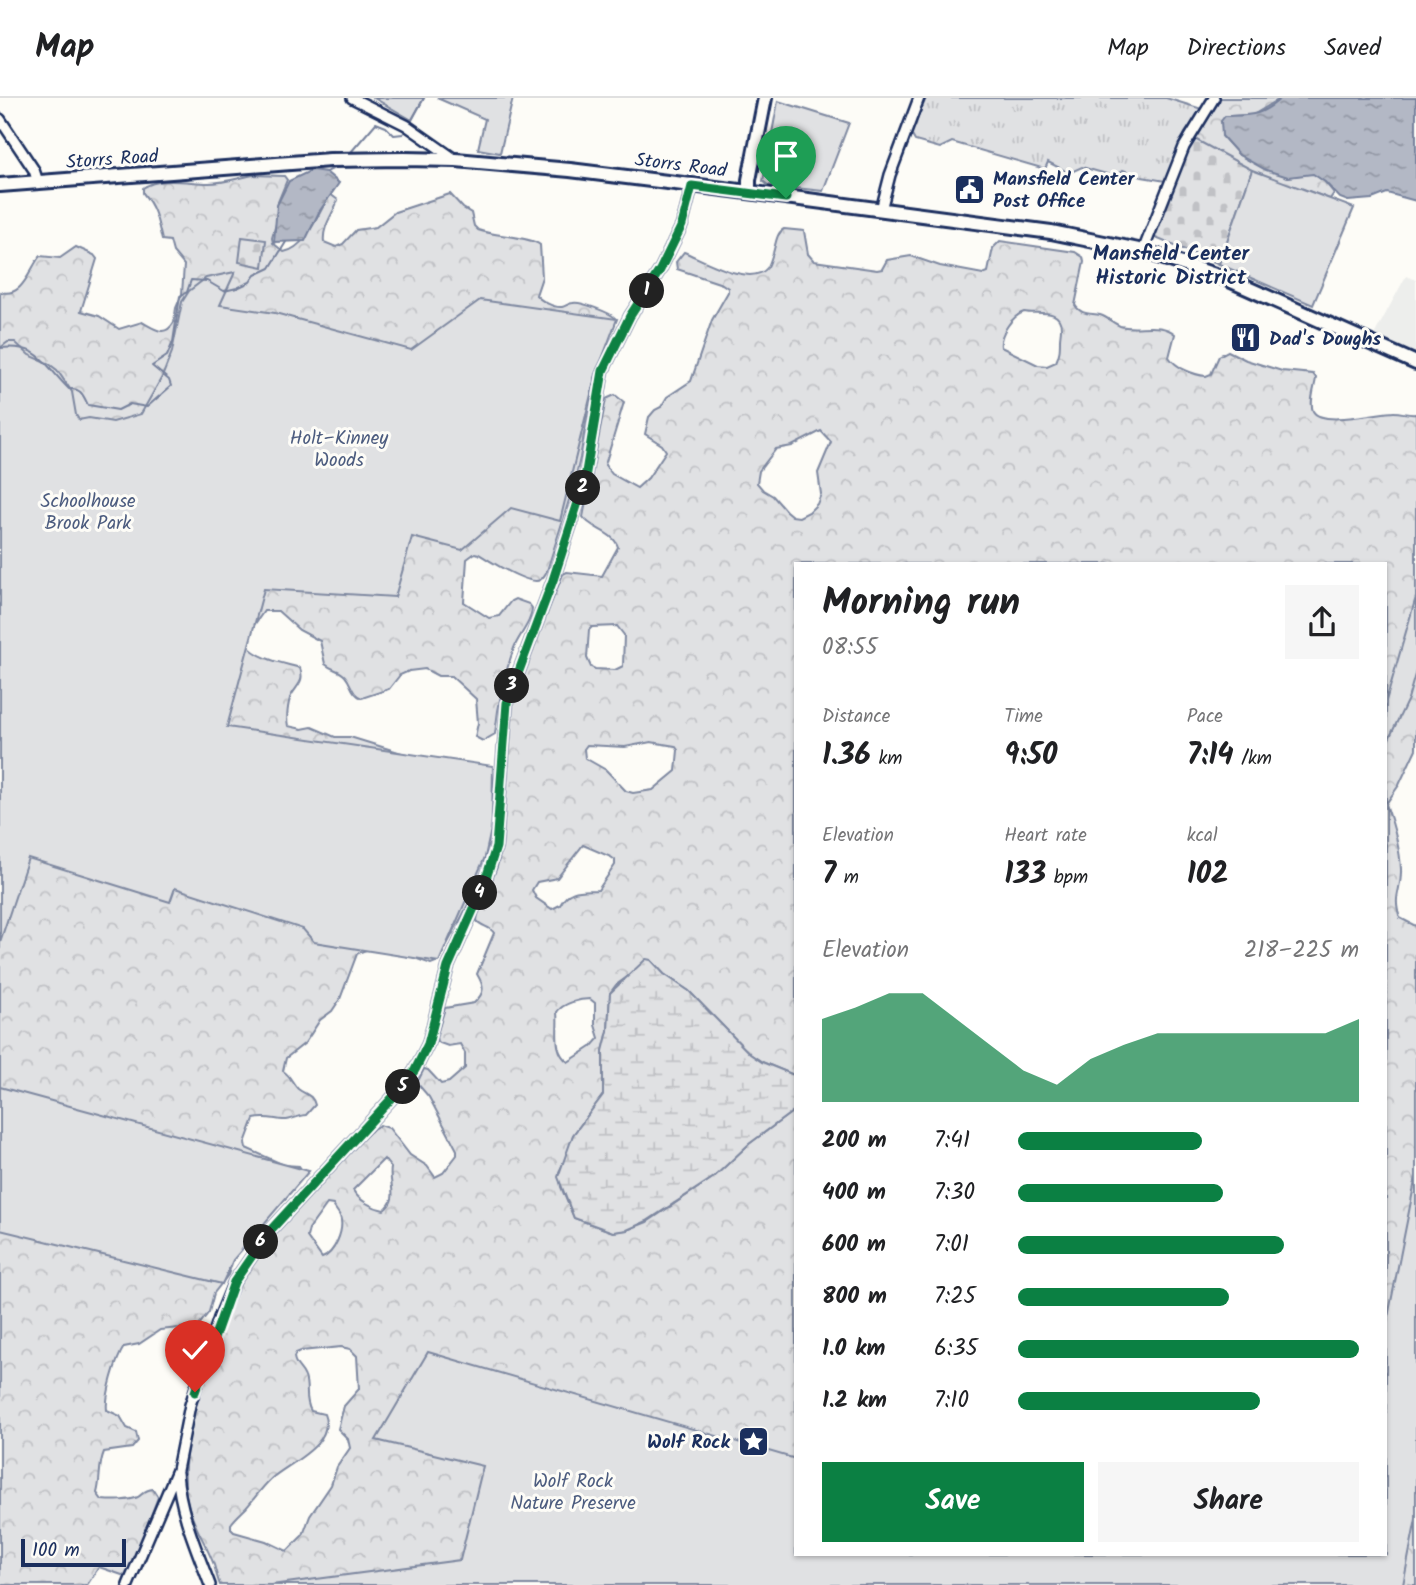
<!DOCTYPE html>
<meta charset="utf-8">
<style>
body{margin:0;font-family:Kalam,sans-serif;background:#f6f6f6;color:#202124;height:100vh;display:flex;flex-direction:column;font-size:26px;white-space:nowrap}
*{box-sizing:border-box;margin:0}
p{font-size:23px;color:#757577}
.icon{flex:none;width:38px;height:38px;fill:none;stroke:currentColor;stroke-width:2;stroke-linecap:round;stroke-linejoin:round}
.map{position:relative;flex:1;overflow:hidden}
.details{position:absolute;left:794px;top:464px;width:593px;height:994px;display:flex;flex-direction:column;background:#fff;border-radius:0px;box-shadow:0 2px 5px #0004}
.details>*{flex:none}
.scale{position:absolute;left:21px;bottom:18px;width:105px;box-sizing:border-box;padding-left:7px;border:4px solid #1b2f5e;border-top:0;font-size:19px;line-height:24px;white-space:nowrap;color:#1b2f5e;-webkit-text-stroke:5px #fdfcf7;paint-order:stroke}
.pin{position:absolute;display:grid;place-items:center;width:60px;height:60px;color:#fff;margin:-72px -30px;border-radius:50% 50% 50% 0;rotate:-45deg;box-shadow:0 0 7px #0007}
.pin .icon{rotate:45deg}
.km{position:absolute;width:35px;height:35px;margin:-18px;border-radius:50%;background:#222;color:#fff;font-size:19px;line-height:35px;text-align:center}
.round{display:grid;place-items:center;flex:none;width:74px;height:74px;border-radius:0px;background:#f6f6f6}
.head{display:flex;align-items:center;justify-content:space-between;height:119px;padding:0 28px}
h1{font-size:38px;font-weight:800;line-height:52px}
.stats{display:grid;grid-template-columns:repeat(3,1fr);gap:10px;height:119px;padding:7px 28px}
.stats div{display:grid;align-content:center}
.stats b{font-size:30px;font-weight:800}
.stats small{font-size:19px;font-weight:400}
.stats p{font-size:19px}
.chart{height:196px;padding:14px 28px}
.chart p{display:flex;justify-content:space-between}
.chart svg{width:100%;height:126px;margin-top:7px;fill:#0b8043;opacity:.7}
.button{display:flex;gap:14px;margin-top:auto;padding:14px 28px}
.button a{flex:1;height:80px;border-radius:0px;background:#0b8043;color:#fff;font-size:28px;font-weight:800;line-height:80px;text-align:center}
.button a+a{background:#f6f6f6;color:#202124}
ul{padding:0 28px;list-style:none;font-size:23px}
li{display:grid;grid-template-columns:112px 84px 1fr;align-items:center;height:52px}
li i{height:18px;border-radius:9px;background:#0b8043}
header{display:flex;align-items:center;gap:42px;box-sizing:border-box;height:98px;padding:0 35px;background:#fff;border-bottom:2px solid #e0e0e0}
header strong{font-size:33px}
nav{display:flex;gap:38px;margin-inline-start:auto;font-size:24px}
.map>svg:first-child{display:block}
.built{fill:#edeeec}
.grass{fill:url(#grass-tufts);stroke:#7e88a0;stroke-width:2}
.forest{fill:url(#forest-crowns);stroke:#7e88a0;stroke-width:2;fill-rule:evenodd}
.wetland{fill:url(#wetland-marsh);stroke:#7e88a0;stroke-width:2}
.cemetery{fill:url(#cemetery-stones);stroke:#7e88a0;stroke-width:2}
.green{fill:#e0e1e3;stroke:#7e88a0;stroke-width:2}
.water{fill:url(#water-ripples);stroke:#76819c;stroke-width:2}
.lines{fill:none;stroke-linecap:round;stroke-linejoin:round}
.stream{stroke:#76819c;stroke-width:2}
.minor-casing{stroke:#1b2f5e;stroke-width:14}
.major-casing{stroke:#1b2f5e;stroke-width:18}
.minor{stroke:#fdfcf7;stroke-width:9}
.major{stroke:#fdfcf7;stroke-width:12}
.route-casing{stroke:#fff;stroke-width:14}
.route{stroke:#0b8043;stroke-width:9}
.labels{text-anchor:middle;stroke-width:6;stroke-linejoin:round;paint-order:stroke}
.street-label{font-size:19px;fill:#1b2f5e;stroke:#fdfcf7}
.poi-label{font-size:19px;font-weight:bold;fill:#1b2f5e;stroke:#fdfcf7;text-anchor:start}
.park-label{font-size:19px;fill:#4c5c7f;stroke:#fdfcf7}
.neighbourhood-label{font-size:21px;font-weight:bold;fill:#1b2f5e;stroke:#fdfcf7}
</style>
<header>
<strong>Map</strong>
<nav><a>Map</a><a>Directions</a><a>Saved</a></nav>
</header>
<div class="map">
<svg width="1416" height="1487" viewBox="0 0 1416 1487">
<defs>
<pattern id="grass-tufts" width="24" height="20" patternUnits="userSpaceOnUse" patternTransform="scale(1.75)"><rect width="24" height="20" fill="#e0e1e3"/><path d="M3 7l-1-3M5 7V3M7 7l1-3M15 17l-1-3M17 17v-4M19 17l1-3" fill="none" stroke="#c0c1c5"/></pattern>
<pattern id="forest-crowns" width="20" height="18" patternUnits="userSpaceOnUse" patternTransform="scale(1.75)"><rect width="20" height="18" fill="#e0e1e3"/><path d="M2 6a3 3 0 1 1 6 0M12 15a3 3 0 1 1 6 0" fill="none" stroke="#c0c1c5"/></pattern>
<pattern id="wetland-marsh" width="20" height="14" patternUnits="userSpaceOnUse" patternTransform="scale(1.75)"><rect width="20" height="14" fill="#e0e1e3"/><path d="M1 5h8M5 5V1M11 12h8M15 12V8" fill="none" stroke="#c0c1c5"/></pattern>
<pattern id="cemetery-stones" width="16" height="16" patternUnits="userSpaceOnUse" patternTransform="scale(1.75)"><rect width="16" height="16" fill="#e0e1e3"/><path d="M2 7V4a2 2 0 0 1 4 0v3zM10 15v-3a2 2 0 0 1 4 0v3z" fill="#c0c1c5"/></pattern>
<pattern id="water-ripples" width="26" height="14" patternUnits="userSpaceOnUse" patternTransform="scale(1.75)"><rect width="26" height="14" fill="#b3b8c5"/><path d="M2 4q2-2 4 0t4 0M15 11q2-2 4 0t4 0" fill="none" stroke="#9196a3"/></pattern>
</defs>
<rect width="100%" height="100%" fill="#fdfcf7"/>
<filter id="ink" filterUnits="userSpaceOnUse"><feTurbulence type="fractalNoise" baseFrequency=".0143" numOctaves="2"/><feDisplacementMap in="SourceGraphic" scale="14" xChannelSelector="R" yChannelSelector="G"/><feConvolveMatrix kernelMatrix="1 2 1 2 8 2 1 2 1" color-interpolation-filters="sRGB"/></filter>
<g filter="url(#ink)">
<path class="built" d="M1406 178 1416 182V260L1372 241Z"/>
<path class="grass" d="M926 0H1166L1202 11 1185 35 1165 83 1142 79 1123 72 1117 79 1082 69 1069 75 1048 64 1045 71 952 44 940 50 915 43 911 36Z"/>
<path class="forest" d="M1217 0H1281L1253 17 1232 18 1222 38 1239 57 1253 64 1288 79 1313 75 1325 84 1334 95 1330 101 1301 90 1245 92 1191 39Z
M253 77 284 78 287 82 278 104 277 122 272 140 273 145 284 154C307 150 319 114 330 96L338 102C333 116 322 129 324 144L336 149 343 146 356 132 376 129 395 114 450 96 463 110 471 115 474 128 478 132C493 138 532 139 540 147L542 179 536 197C541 203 554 210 562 209 566 208 569 205 573 205 580 203 611 215 615 220 594 260 588 315 580 360 572 398 558 436 547 473 546 475 543 480 540 482 529 488 490 463 479 456L475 455 467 461 464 504 489 520 499 518 511 503 515 501 529 506 532 510C532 524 519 537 514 550 504 577 498 607 495 636L483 643 475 639 478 625 476 601 451 578H438L425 571 409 573 400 577 389 591 362 600C351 596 352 586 345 578 340 572 332 572 325 566L320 543 299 532 278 513H264L250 533 247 547C258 561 283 565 300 570 305 584 297 587 291 598 288 605 286 620 288 628L302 631 312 629 335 639H350L418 660 491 674 493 679C496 744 489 769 458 826 451 838 445 853 436 864L431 866C406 858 381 842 357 856L340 901 332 913 320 922 305 945 286 960 283 973C291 978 292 985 298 991 306 997 312 996 315 1007L306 1017C298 1017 291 1023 283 1022 273 1021 265 1018 254 1021L245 1045 246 1050 284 1067 299 1068 304 1075 237 1150 228 1177 214 1195 209 1214 198 1228 160 1232 139 1246 124 1249C116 1261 105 1298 107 1312L120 1318 127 1330 136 1334 138 1343 132 1350 104 1354C98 1368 101 1381 97 1395L102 1402C112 1403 129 1403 138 1399 144 1395 144 1392 153 1391L158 1399 130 1473 125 1478 99 1469 87 1487H0V194C23 200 29 172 40 158L60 160 76 149 94 157 97 161 81 213 99 218 119 231 142 224C155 231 165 240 174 224L176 210 182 196 184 167 173 154 170 143 162 142C157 122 156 111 143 95V90C160 78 188 85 209 85 223 85 239 80 253 77Z
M784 131 804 133 808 156 814 163 877 172 882 171 887 162 911 158 940 168 983 176 988 174 993 150 1000 143 1075 154 1083 159 1084 164 1075 207C1081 217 1089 215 1100 217 1107 219 1113 225 1120 228 1137 233 1160 223 1175 236L1169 259C1176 270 1194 277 1206 278L1211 276 1219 258 1228 253 1246 262 1282 273 1313 276 1316 280C1315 289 1309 304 1313 313 1321 329 1379 314 1394 314 1402 314 1408 317 1416 316V651L1399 687 1386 706C1393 726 1400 749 1401 771 1402 793 1392 797 1400 820L1416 828V1487H220C217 1480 216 1474 214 1467 205 1443 190 1423 186 1397 181 1362 191 1325 200 1292 206 1268 215 1244 223 1221 227 1211 229 1200 234 1191 270 1129 323 1079 374 1030L380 1027 389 1030 410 1057 427 1068 435 1079 443 1075 457 1057V1052L429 999 417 985 424 971 428 972 441 986 449 984 465 970V955L460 946 448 948 437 944 436 939 445 910 474 905C486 894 484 888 477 876L494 835C490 828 482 829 477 823L478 814 497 769 500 755 512 599 563 476 567 474 602 478 618 449C614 434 591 431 583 419L606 301 615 297 624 304 605 367 612 376 637 390 648 380 666 353 662 347 645 336 649 319 655 312 661 309 667 299 691 283 712 222 728 194V190L722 186 677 171 676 164 684 154C702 161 751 190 767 170 770 166 771 160 773 155 776 146 776 135 784 131ZM1024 214C1036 217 1061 209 1061 230 1061 234 1060 238 1060 241 1060 251 1060 255 1056 264L1047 268 1038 267 1001 249C999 237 1012 218 1024 214ZM821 333 831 344 818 375 821 396 817 406 809 414 799 419 792 418 786 413 773 398 763 392 757 385 759 373 776 351 792 348ZM796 466H1386V1456H796V1011L749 1046 714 1079 647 1124 627 1132 613 1134 574 1120 561 1089 559 1074 568 1056 573 1037 603 997V953L608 933 610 895 616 887 651 862 664 876 689 893 750 956 762 964 794 977 796 981ZM617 528 624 537 623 568 615 572 595 571 591 569 587 560 589 532 592 529ZM651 644 675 648 678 652 676 673 653 692 633 695 626 693 606 672 585 660 584 651 587 647 625 649ZM583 747 611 759 615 762V767L598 792C582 793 569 790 560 807L552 811 536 800 532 792 537 784 557 780ZM590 901 595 905V927L599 940 591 949 568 964C552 952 559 932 557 914 563 905 580 901 590 901ZM384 1061 391 1070C388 1086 400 1100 384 1112 373 1110 358 1102 353 1092ZM327 1106 333 1107C335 1111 338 1114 340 1118 345 1132 334 1156 322 1160L307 1139 309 1131ZM341 1249 350 1251 357 1258 359 1291 344 1308 338 1331 348 1341 350 1350 337 1369 331 1387 310 1418 303 1437 287 1453 266 1443 234 1434 231 1431V1426C235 1420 241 1415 246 1410 255 1400 262 1389 272 1380 289 1365 336 1346 324 1316L311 1313C304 1302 309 1289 305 1279 302 1270 295 1269 294 1259L296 1255 301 1253Z"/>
<path class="wetland" d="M646 861 651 862 664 876 689 893 750 956 762 964 794 977 796 981V1011L749 1046 714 1079 647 1123 627 1132 613 1134 574 1120 558 1079 573 1037 603 997V953L608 933 610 895Z"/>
<path class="cemetery" d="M1191 39 1252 72 1219 166 1153 139Z
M242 139 266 142 263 169 239 164Z"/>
<path class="green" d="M374 0H424L412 22Z
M437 0H513L500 55 478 51 485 21Z
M778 3 849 25 823 93 768 87 763 83Z
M1252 72 1354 110 1313 207 1219 166Z
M235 174 220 207 275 215 411 252 480 202 617 221 595 280 560 423 511 410 462 452 412 439 395 499 264 491 227 629 493 668 492 727 485 759 439 864 314 844 303 831 175 790 170 804 28 760 0 844V250L8 244H15L29 257 48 265 57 272 72 294 76 317 79 322 89 320 113 324 141 316 162 279 172 254 182 204 189 193 206 180Z
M1416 499V573L1408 601 1386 647V603Z
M0 989 309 1073 233 1162 222 1186 0 1132Z
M1416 1078V1421L1403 1487H271L460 1462 483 1368 376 1342 428 1254 796 1361V1456H1386V1229Z"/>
<path class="water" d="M1281 0H1416V103L1387 95 1372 101 1348 103 1340 100 1325 84 1313 76 1288 79 1266 72 1239 57 1222 38 1221 23 1225 18C1251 17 1260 19 1281 0Z
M312 72 326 74 339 85 319 114 305 143 274 144 277 107 289 83Z"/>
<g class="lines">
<path class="stream" d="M410 25 424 0
M351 54 376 25 386 29 394 37 403 36 405 33
M326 74 339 68
M0 250C42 246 43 266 69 291 81 290 83 297 88 307L118 312 130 306 147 309 171 288 169 282 152 268 167 258 173 244 180 198 187 194 191 182 207 183 224 193 237 190 250 184 255 177 270 170 286 144"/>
<defs>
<path id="minor" d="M352 0 406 27 456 62
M0 21 34 72 38 84
M881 112 890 77 919 0
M1143 153 1184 49 1214 0
M177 1375C180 1414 196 1450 210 1487
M128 1487 177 1372 190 1307 219 1220 234 1184 267 1136 405 986 415 972 428 946 448 869 483 790 496 749 507 605 553 482 584 386 603 273 630 218 660 172 682 127 692 88"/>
<path id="major" d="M0 87 330 62 404 61 456 62 570 72 732 92 1051 134 1143 153 1227 181 1416 265
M749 94V82L765 0"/>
</defs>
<use href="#minor" class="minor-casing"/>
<use href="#major" class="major-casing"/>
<use href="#minor" class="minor"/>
<use href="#major" class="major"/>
</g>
</g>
<g class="lines" filter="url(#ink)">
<defs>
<path id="route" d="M195 1294 234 1184 267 1136 405 986 415 972 428 946 448 869 483 790 496 749 507 605 553 482 584 386 603 273 630 218 660 172 682 127 692 88 786 100"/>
</defs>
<use href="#route" class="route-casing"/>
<use href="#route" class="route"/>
</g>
<defs>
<symbol id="civic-square" viewBox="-11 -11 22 22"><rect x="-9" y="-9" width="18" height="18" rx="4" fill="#1b2f5e" stroke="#fdfcf7"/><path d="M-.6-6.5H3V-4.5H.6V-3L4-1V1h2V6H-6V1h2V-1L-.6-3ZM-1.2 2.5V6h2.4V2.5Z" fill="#fff"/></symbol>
<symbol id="restaurant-square" viewBox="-11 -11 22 22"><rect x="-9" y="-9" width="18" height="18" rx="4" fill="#1b2f5e" stroke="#fdfcf7"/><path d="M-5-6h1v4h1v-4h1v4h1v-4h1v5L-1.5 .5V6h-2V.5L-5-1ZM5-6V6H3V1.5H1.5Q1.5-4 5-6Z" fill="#fff"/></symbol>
<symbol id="sight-square" viewBox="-11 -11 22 22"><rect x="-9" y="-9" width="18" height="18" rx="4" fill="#1b2f5e" stroke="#fdfcf7"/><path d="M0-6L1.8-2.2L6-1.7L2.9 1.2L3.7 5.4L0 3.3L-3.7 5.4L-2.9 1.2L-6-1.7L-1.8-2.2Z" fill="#fff"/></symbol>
</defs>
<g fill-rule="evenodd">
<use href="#civic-square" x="952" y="74" width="35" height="35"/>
<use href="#restaurant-square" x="1228" y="222" width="35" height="35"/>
<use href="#sight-square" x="736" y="1326" width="35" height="35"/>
</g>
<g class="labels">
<g class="street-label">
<text transform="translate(112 60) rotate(-4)" y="7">Storrs Road</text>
<text transform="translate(681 66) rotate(7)" y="7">Storrs Road</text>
</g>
<g class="poi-label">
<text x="993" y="87">Mansfield Center<tspan x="993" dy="22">Post Office</tspan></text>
<text x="1269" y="247">Dad's Doughs</text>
<text x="730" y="1350" text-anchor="end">Wolf Rock</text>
</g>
<g class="park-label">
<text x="339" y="346">Holt–Kinney<tspan x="339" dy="22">Woods</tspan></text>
<text x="88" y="409">Schoolhouse<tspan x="88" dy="22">Brook Park</tspan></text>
<text x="573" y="1389">Wolf Rock<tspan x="573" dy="22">Nature Preserve</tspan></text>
</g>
<g class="neighbourhood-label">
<text x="1171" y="162">Mansfield Center<tspan x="1171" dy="24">Historic District</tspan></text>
</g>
</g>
</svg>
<div class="scale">100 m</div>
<div class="pin" style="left:786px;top:100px;background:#1e9e55"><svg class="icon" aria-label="arrive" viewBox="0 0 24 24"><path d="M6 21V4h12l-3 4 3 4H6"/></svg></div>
<div class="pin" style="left:195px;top:1294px;background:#d93025"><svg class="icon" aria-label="check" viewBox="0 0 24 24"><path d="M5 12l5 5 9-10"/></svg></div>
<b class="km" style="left:647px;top:193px">1</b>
<b class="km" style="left:583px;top:390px">2</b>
<b class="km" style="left:512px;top:588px">3</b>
<b class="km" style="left:480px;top:795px">4</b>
<b class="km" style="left:403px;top:989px">5</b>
<b class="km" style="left:261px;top:1144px">6</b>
<section class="details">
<div class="head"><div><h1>Morning run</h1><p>08:55</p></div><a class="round"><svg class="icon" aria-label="share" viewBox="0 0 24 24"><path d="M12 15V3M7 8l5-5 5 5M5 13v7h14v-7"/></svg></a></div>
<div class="stats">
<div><p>Distance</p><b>1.36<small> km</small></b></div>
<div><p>Time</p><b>9:50</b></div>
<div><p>Pace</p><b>7:14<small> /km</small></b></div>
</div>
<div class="stats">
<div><p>Elevation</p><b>7<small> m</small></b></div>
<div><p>Heart rate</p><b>133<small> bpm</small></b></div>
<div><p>kcal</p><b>102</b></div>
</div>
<div class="chart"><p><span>Elevation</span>218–225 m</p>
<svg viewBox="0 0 160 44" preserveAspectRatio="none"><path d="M0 44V15L10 11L20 6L30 6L40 15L50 24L60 33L70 38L80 29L90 24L100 20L110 20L120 20L130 20L140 20L150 20L160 15V44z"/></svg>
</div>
<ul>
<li><b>200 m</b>7:41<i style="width:54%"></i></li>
<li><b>400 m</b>7:30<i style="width:60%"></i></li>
<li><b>600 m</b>7:01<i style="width:78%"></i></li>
<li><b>800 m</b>7:25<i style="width:62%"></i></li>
<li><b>1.0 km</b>6:35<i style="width:100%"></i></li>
<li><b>1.2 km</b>7:10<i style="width:71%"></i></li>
</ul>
<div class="button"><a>Save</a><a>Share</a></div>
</section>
</div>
